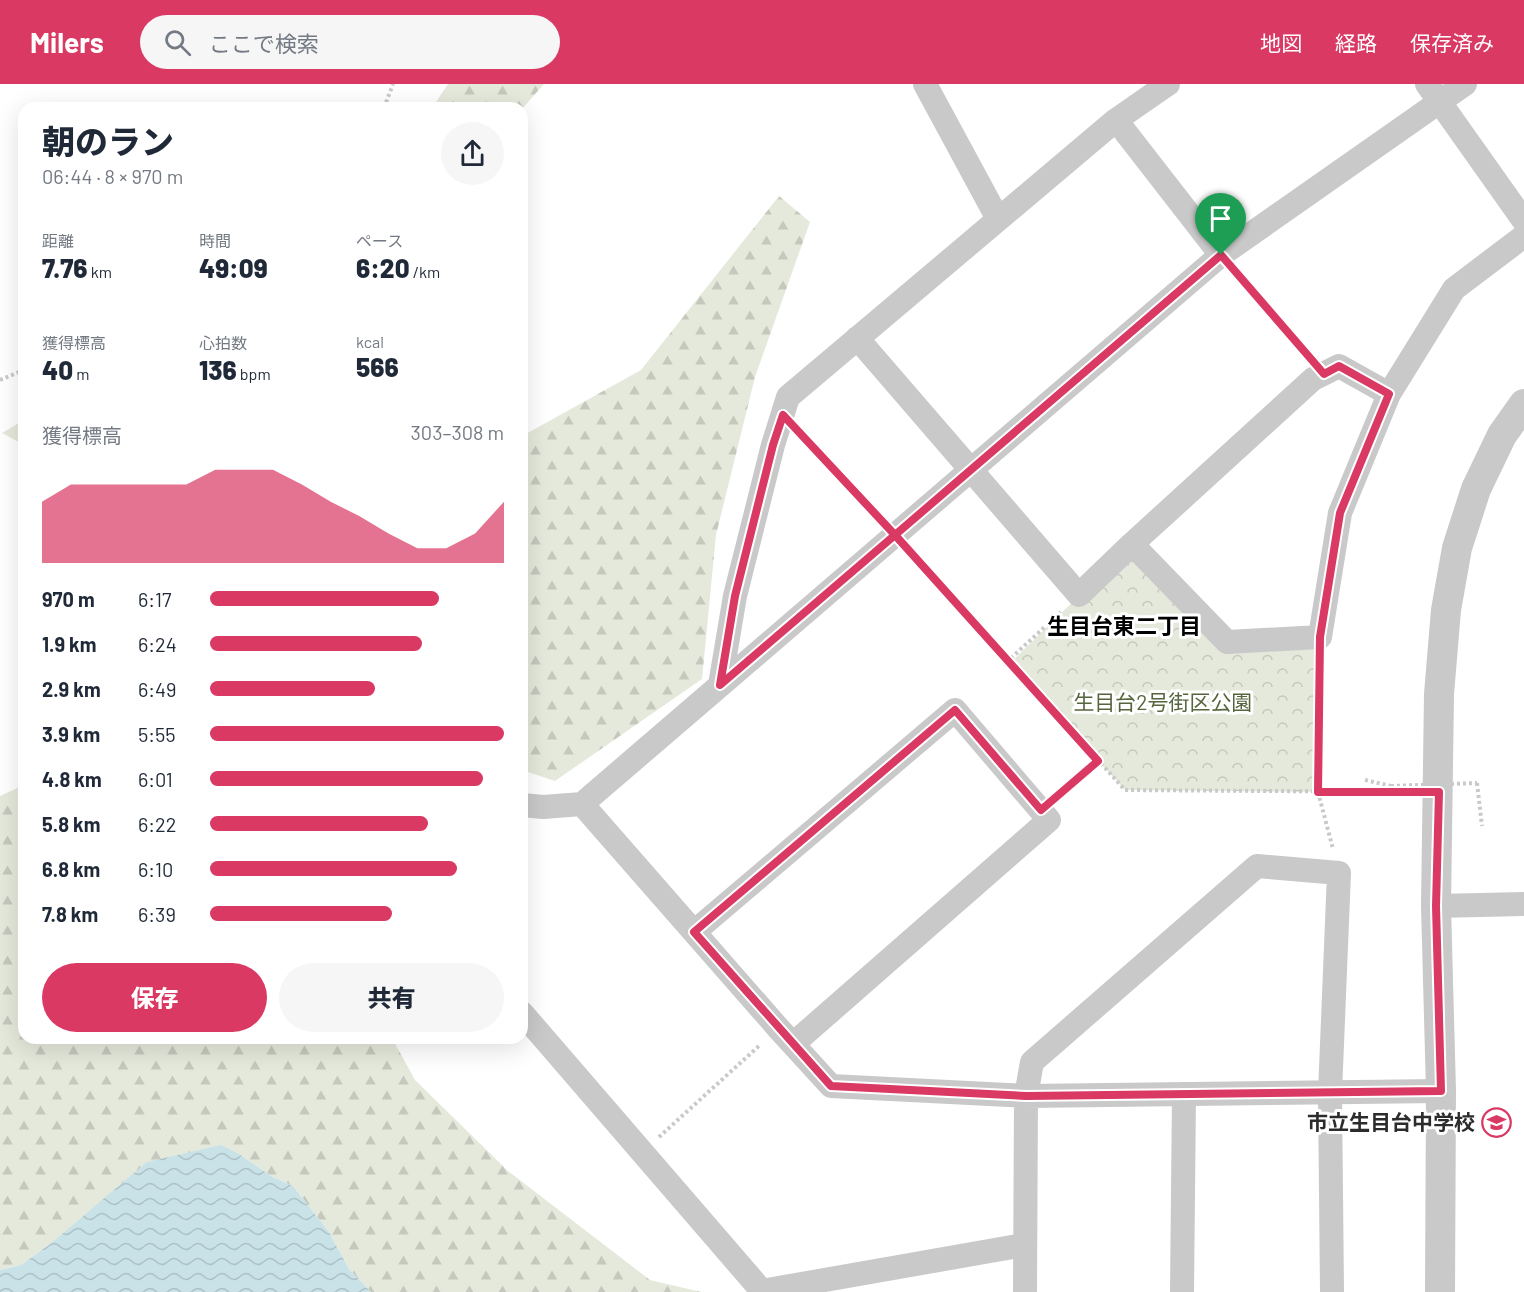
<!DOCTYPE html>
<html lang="ja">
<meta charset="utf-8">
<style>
body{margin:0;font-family:Barlow,"Noto Sans JP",sans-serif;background:#f6f6f7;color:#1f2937;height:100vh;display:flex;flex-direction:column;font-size:22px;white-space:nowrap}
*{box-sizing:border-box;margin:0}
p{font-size:20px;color:#747a83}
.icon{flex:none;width:33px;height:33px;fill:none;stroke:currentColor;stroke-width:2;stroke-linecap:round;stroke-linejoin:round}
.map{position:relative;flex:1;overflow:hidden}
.panel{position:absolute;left:18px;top:18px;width:510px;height:942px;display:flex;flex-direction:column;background:#fff;border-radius:18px;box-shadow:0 6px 24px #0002}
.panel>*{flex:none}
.pin{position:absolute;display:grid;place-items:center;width:51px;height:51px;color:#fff;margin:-62px -26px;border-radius:50% 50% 50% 0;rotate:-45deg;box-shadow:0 0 6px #0007}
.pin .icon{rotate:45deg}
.round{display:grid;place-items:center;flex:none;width:63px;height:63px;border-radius:32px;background:#f6f6f7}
.headline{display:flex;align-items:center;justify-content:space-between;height:102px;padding:0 24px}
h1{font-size:33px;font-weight:800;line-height:45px}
.metrics{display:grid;grid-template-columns:repeat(3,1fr);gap:9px;height:102px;padding:6px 24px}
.metrics div{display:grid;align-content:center}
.metrics b{font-size:26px;font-weight:800}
.metrics small{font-size:16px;font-weight:400}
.metrics p{font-size:16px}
.chart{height:168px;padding:12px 24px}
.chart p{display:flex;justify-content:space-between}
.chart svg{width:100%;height:108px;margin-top:6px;fill:#d93963;opacity:.7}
.button{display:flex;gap:12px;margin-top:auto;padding:12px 24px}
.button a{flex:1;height:69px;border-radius:36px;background:#d93963;color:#fff;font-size:24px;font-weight:800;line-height:69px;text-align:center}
.button a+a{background:#f6f6f7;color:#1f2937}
ul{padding:0 24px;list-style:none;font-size:20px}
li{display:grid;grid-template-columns:96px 72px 1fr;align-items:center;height:45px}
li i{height:15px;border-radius:8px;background:#d93963}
header{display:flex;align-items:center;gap:36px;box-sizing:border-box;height:84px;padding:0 30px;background:#d93963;color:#fff}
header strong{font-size:28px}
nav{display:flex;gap:33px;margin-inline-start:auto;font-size:21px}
.search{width:420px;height:54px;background:#f6f6f7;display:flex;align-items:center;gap:15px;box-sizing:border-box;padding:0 21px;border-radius:33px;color:#747a83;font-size:22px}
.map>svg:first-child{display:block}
.forest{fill:url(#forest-firs)}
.park{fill:url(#park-crowns)}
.water{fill:url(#water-waves)}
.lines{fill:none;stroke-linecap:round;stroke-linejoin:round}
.path{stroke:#c9c9c9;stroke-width:4;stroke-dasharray:3 3;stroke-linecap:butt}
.minor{stroke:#c9c9c9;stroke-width:24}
.tertiary{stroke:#c9c9c9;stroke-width:30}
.path-bridge{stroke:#c9c9c9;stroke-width:4;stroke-dasharray:3 3;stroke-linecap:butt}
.route-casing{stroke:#fff;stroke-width:12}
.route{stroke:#d93963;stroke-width:8}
.labels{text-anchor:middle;stroke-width:6;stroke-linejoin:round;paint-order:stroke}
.park-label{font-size:21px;fill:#57653d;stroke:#fff}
.poi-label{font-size:21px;font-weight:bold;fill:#2c2c2c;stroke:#fff;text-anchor:end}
.neighbourhood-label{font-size:22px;font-weight:bold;fill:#000;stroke:#fff}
</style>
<header>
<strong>Milers</strong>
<div class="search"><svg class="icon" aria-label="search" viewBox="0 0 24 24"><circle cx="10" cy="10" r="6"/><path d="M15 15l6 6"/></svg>ここで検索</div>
<nav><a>地図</a><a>経路</a><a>保存済み</a></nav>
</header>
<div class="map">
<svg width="1524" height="1208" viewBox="0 0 1524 1208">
<defs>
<pattern id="forest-firs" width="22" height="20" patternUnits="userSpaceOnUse" patternTransform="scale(1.5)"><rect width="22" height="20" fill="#e5e9db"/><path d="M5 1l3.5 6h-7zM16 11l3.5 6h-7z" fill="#c5c8bc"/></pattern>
<pattern id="park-crowns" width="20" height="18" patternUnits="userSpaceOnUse" patternTransform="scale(1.5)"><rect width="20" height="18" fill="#e5e9db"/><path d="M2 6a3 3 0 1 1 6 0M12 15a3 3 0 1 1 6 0" fill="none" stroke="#c5c8bc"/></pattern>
<pattern id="water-waves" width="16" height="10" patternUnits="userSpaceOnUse" patternTransform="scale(1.5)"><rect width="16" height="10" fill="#c8e2e8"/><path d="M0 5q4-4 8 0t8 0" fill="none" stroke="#acc2c7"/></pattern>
</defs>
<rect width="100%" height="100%" fill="#fff"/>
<path class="forest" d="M448 0H544L522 25V24H432Z
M779 112 810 138 755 293 716 451 702 595 555 697 522 686V370L524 351 641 286Z
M24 336V361L2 349Z
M24 701V954H392L415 996 508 1087 650 1196 701 1208H371L349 1185 329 1148 293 1102 273 1093 239 1070 93 1124 50 1160 21 1181 0 1186V712Z"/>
<path class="park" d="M1132 460 1227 557 1320 553 1318 708 1125 706 1009 580Z"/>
<path class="water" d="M221 1061 239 1070 273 1093 293 1102 329 1148 349 1185 371 1208H0V1186L21 1181 50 1160 147 1078Z"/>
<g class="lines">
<path class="path" d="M384 24 393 0
M1238 190 1308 271
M0 296 24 286
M801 351 878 433
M912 470 1125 706 1411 708
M1011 574 1061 528
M1320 576 1318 708 1333 765
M1365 696 1391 702
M1477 699 1482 742
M1059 710 1098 677
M659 1053 760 961"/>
<path class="minor" d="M925 0 998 135
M1427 0 1524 137
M1116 36 1221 171
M857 254 1079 511 1132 460 1313 295 1339 282 1389 310
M1132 460 1227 558 1320 553 1340 429 1389 310 1454 205 1524 152
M720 601 735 512 773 361 788 313 1116 36 1168 0
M582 720 779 945 831 1002 1026 1012 1441 1007
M522 721 543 723 582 720 1221 171 1465 0
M1436 822 1524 820
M694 848 955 626 1049 736 793 960
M522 929 762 1207 1024 1161
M1025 1208 1026 1012 1032 978 1257 782 1339 789 1330 1009 1332 1208
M1182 1208 1184 1010"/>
<path class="tertiary" d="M1440 1208 1441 1007 1436 822 1439 610 1446 526 1457 464 1476 405 1502 351 1524 320"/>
<path class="path-bridge" d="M1391 702 1477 699"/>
</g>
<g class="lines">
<defs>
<path id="route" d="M1221 171 895 451 783 331 773 361 735 512 720 601 895 451 1098 677 1041 726 955 626 694 848 831 1002 1026 1012 1441 1007 1436 822 1439 708H1318L1320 553 1340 429 1389 310 1339 282 1324 290 1221 171"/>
</defs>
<use href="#route" class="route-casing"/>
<use href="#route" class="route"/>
</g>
<defs>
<symbol id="school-ring" viewBox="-11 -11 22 22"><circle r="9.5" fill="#fff" stroke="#d93963" stroke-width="1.5"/><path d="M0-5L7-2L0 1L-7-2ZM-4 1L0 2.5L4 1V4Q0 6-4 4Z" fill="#d93963"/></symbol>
</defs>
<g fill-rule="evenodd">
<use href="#school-ring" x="1480" y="1022" width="33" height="33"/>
</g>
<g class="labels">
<g class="park-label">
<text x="1163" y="626">生目台2号街区公園</text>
</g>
<g class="poi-label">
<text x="1475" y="1046">市立生目台中学校</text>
</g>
<g class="neighbourhood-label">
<text x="1124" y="550">生目台東二丁目</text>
</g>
</g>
</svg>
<div class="pin" style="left:1221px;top:171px;background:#1e9e55"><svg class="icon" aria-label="arrive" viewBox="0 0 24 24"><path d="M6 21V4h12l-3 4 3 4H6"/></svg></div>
<section class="panel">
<div class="headline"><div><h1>朝のラン</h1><p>06:44 · 8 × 970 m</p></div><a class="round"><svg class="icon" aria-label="share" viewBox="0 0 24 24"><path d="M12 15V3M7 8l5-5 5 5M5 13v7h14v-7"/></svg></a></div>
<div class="metrics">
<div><p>距離</p><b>7.76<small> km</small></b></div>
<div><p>時間</p><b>49:09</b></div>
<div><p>ペース</p><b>6:20<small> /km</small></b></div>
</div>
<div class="metrics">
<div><p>獲得標高</p><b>40<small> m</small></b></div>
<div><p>心拍数</p><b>136<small> bpm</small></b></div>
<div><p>kcal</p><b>566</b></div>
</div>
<div class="chart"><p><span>獲得標高</span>303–308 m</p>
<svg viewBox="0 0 160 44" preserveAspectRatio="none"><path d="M0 44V19L10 12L20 12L30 12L40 12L50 12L60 6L70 6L80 6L90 12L100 19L110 25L120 32L130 38L140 38L150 32L160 19V44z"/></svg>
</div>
<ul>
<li><b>970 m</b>6:17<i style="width:78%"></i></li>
<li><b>1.9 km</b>6:24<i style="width:72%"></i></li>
<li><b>2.9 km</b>6:49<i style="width:56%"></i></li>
<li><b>3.9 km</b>5:55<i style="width:100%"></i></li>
<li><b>4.8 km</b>6:01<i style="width:93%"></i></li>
<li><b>5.8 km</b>6:22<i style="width:74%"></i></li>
<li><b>6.8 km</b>6:10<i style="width:84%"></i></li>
<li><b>7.8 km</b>6:39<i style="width:62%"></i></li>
</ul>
<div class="button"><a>保存</a><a>共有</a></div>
</section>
</div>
